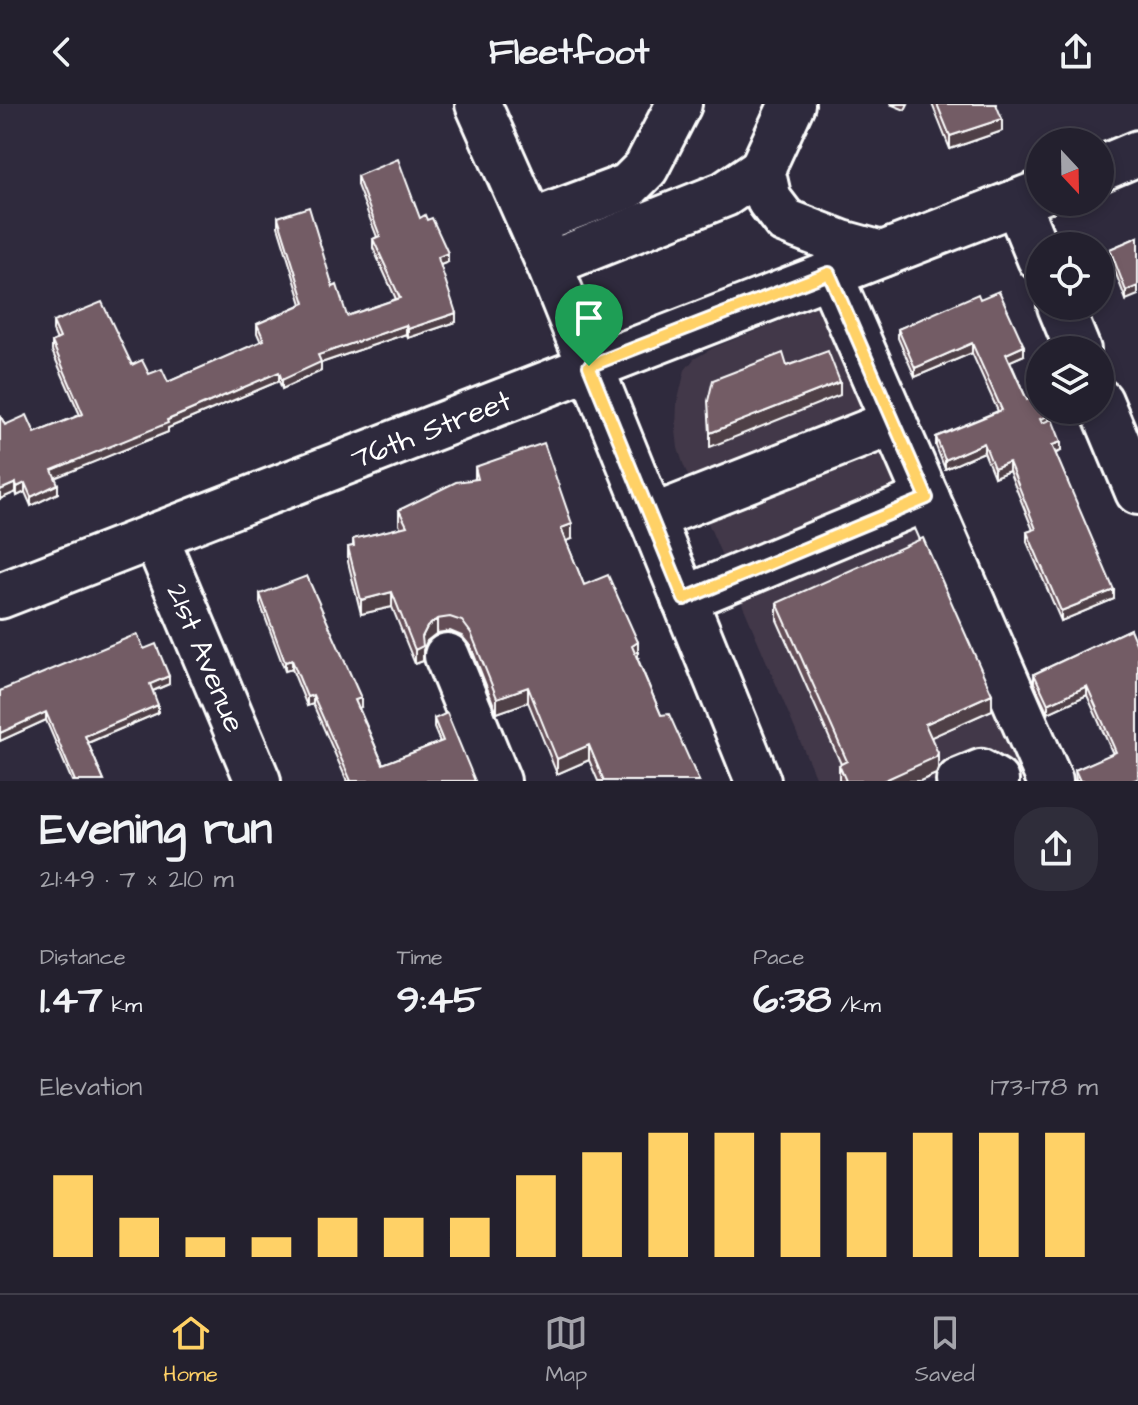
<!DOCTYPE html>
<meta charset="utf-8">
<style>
body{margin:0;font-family:"Architects Daughter",sans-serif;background:#2f2d3a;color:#f1f3f6;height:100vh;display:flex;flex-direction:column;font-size:30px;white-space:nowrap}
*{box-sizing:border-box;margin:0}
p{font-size:26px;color:#a3a3aa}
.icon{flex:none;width:44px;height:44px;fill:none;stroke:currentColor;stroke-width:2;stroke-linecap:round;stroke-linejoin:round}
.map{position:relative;height:677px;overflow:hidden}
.panel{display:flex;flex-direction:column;background:#23202e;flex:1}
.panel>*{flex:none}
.needle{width:52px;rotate:158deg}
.tools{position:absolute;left:1026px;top:24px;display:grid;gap:16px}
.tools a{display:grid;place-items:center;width:88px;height:88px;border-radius:50%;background:#23202e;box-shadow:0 4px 12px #0003,0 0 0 2px #403e4a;font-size:40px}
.pin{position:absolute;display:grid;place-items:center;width:68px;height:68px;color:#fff;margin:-82px -34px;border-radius:50% 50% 50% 0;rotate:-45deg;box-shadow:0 0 8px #0007}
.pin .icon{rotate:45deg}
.round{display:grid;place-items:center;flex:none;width:84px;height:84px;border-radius:32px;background:#2f2d3a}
.overview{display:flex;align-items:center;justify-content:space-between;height:136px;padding:0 40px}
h1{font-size:44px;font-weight:700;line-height:60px}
.stats{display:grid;grid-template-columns:repeat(3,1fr);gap:12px;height:136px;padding:8px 40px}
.stats div{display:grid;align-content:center}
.stats b{font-size:40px;font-weight:700}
.stats small{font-size:22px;font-weight:400}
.stats p{font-size:22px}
.chart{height:224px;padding:16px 40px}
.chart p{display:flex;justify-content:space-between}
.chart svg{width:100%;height:144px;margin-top:8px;stroke:#ffd166;stroke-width:6}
header{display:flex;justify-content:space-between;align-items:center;height:104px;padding:0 40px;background:#23202e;font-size:36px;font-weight:700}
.dock{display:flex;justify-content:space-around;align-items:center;height:112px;border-top:2px solid #403e4a;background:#23202e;font-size:22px;color:#a3a3aa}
.dock a{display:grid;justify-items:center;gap:4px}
.dock .on{color:#ffd166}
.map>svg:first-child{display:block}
.built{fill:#433949}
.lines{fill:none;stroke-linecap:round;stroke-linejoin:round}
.minor-casing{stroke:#fff;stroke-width:50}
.minor{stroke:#2f2a3d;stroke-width:44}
.wall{fill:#634e57;stroke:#fff;stroke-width:2}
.shaded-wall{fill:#504047;stroke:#fff;stroke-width:2}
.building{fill:#735b65;stroke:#fff;stroke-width:2}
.route-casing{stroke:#fff;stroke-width:16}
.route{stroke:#ffd166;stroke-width:10}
.labels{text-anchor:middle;stroke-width:6;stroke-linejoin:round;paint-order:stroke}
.street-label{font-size:30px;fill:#fff;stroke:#2f2a3d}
</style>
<header><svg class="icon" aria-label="back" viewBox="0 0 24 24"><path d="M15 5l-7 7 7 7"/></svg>Fleetfoot<svg class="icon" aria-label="share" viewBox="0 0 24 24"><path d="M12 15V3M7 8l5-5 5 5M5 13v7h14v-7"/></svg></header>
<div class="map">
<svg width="1138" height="677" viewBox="0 0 1138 677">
<rect width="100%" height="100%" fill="#2f2a3d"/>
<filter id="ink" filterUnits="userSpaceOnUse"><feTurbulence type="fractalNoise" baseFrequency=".0125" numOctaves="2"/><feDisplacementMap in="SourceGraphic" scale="16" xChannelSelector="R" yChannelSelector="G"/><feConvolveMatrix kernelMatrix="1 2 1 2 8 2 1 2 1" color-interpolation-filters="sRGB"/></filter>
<g filter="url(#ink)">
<path class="built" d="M833 196 1039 677H817L684 362 678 344 676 326 677 300 685 266 694 255 713 244Z"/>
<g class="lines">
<defs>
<g id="minor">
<path d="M478 0 549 160 758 677"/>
<path d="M792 0 762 65 769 96 785 117 842 139 882 150"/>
<path d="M1100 65 1138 49"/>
<path d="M1017 99 1040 155"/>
<path d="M532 118 628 82 646 64 679 0"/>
<path d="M549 160 725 90 762 65"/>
<path d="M829 169 1050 677"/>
<path d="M1060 202 1078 246"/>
<path d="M1100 297 1138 388"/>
<path d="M651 414 894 318"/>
<path id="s1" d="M155 432 258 677"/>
<path id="s2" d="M0 492 1040 89"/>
<path d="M684 495 927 394"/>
<path d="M447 552 498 677"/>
<path d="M959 677 981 668 996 677"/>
</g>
</defs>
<use href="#minor" class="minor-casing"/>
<use href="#minor" class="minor"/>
</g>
<path class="wall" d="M890 0H908L905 6Z
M932 0H996L1002 27 950 45Z
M357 72 420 114 448 158 440 161 456 218 408 234 406 230 321 259V267L282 285 279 277 168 324V328L55 373 58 389 31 402 25 388 17 392 16 388 0 395V311L5 321 35 329 80 311 52 247V238L57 236 53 227V218L149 270 168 278 261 238 257 229V220L302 200 278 122V113L333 183 347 212 396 195 373 144V135L377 133 357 81Z
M1138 133 1126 196 1110 154V145Z
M980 195 1024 251 1010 257 1027 296 1048 317 1061 347 1055 349 1114 495 1061 517 1027 438V428L1033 426 1009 367 994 373 984 348 945 365 936 342V333L998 307 972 249 915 273 898 234V225Z
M475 363 572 435 566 437 584 481 638 553H637L661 611 699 677H598L589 656 557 670 528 598 497 609 471 543 462 532 450 527 437 529 427 537 423 546V557L415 560 392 503 361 510 348 458V443L353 442V435L401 424 399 421V406L475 375Z
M260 490 361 603 359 604 383 660 440 638 434 624V615L475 677H347L313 600 307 602 292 565 285 567 260 499Z
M777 499 992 606 931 633 938 665 936 670 920 677H839V661L841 660 777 516Z
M1130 525 1138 677H1076L1075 666 1113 650 1087 591 1048 609 1034 579V570Z
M144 545 169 580 153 587 158 609 88 639 104 677H72L46 616 0 637V587Z"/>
<path class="shaded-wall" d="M1002 15V27L950 45V32Z
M448 149V158L438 162V153Z
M1138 182V191L1126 196V187Z
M456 209V218L408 234V225Z
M406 221V230L321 259V267L282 285V276L318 251Z
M972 239V249L915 273V264Z
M1024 242V251L1006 259V250Z
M279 268V277L168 324V328L52 375V366Z
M840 278V291L710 343V329Z
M1048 312V321L1040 324V315Z
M1061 338V347L1052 351V341Z
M984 339V348L945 365V356Z
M1009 358V367L994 373V364Z
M16 379V388L0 395V386Z
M25 379V388L17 392V383Z
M58 380V389L31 402V393Z
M572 420V435L561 439V424Z
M1114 486V495L1061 517V507Z
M392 488V503L361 510V496Z
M437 515V529L427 537 423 546V557L415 560V546L427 523Z
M638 538V553L632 557V542Z
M292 556V565L285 567V558Z
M169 572V580L150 588V580Z
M1087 582V591L1048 609V600Z
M528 583V598L497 609V594Z
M992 590V606L925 636V620Z
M313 591V600L307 602V593Z
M361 594V603L355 606V596Z
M158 601V609L85 640V632Z
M46 608V616L0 637V629Z
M589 641V656L557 670V655Z
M938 649V665L936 670 920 677H883Z"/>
<path class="building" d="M937 0H996L1002 15 950 32Z
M398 55 420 114 425 111 427 116 432 114 448 149 438 153 439 157 456 209 408 225 406 221 318 251 321 258 282 276 279 268 167 316 168 319 52 366 58 380 31 393 25 379 17 383 16 379 0 386V311L5 321 27 311 35 329 83 310 52 238 60 234 53 218 102 198 132 261 142 256 149 270 162 265 168 278 264 236 257 220 305 199 278 113 309 103 333 183 337 181 347 212 400 194 373 135 380 132 357 72Z
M1138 133V182L1126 187 1110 145Z
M999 187 1024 242 1006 250 1027 296 1039 291 1040 306H1045L1048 312 1040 315 1042 319 1052 315 1061 338 1052 341 1114 486 1061 507 1027 428 1036 425 1009 358 994 364 984 339 945 356 936 333 1002 306 972 239 915 264 898 225 978 190 980 195Z
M828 247 840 278 710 329 708 297 713 276 783 249 787 262Z
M544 339 572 420 561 424 584 481 608 471 638 538 632 542 661 611 669 610 699 677H604L589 641 557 655 528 583 497 594 471 529 462 517 450 513 437 515 427 523 422 533 423 542 415 546 392 488 361 496 348 443 354 442 353 435 407 422 399 406 456 378 478 375 475 363Z
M923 434 992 590 925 620 938 649 936 653 883 677H846L839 661 847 657 777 499Z
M307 472 361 594 355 596 383 660 443 637 434 615 447 609 475 677H351L313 591 307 593 292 556 285 558 260 490Z
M1130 525 1138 544V677L1137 675 1132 677H1080L1075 666 1116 648 1087 582 1048 600 1034 570Z
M137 530 144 545 156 540 169 572 150 580 158 601 85 632 104 677H75L46 608 0 629V587Z"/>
</g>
<g class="lines" filter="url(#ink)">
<defs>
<path id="route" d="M829 169 927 394 684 495 589 262Z"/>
</defs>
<use href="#route" class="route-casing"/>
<use href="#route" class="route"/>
</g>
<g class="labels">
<g class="street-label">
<text dy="10" stroke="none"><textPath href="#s2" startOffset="462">76th Street</textPath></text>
<text dy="10" stroke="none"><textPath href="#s1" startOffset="132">21st Avenue</textPath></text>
</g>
</g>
</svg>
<div class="tools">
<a><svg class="needle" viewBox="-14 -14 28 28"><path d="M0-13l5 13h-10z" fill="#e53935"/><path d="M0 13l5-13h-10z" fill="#a3a3aa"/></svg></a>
<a><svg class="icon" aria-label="locate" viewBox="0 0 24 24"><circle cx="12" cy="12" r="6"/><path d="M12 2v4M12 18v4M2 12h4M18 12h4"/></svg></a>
<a><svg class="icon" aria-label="layers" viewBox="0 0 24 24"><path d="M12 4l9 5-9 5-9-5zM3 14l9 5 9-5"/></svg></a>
</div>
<div class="pin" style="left:589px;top:262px;background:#1e9e55"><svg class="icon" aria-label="arrive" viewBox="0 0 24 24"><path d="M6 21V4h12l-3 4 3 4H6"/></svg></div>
</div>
<section class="panel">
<div class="overview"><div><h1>Evening run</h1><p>21:49 · 7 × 210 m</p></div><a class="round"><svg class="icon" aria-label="share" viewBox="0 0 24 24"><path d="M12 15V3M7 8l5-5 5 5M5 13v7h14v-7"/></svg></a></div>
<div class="stats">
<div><p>Distance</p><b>1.47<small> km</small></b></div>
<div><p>Time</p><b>9:45</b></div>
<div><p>Pace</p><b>6:38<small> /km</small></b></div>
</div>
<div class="chart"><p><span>Elevation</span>173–178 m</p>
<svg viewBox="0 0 160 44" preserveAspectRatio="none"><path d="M5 44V19M15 44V32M25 44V38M35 44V38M45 44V32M55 44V32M65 44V32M75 44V19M85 44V12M95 44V6M105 44V6M115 44V6M125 44V12M135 44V6M145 44V6M155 44V6"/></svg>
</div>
</section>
<nav class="dock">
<a class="on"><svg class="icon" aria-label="home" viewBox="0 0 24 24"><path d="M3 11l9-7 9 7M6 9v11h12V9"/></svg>Home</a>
<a><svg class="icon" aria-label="map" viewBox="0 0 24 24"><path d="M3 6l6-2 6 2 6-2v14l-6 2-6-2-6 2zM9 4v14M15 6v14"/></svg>Map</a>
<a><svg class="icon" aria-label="saved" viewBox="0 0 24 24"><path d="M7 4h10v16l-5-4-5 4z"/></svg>Saved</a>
</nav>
